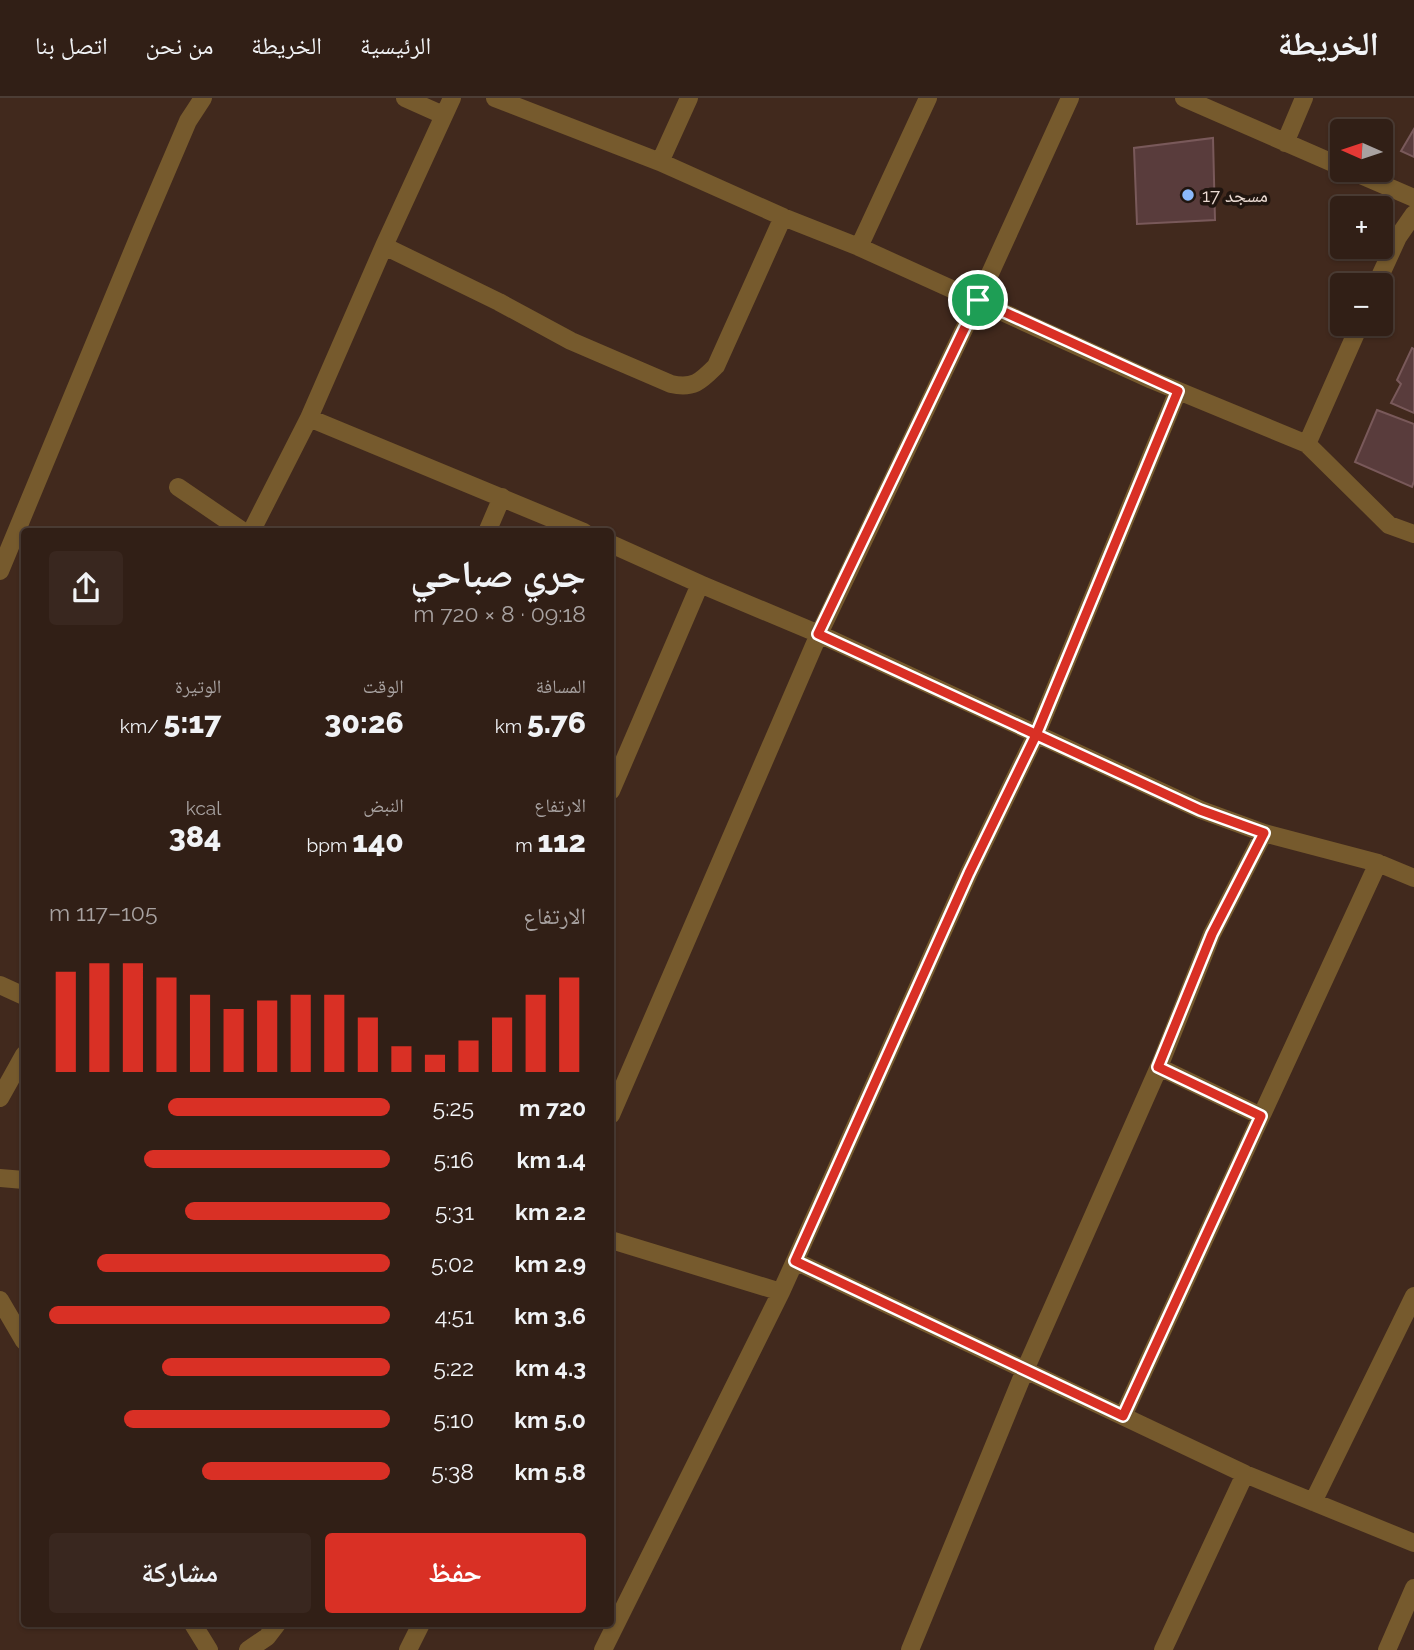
<!DOCTYPE html>
<html lang="ar">
<meta charset="utf-8">
<style>
body{margin:0;font-family:Raleway,"Noto Naskh Arabic",sans-serif;background:#39271f;color:#f1f3f6;direction:rtl;height:100vh;display:flex;flex-direction:column;font-size:26px;white-space:nowrap}
*{box-sizing:border-box;margin:0}
p{font-size:23px;color:#a8a2a1}
.icon{flex:none;width:38px;height:38px;fill:none;stroke:currentColor;stroke-width:2;stroke-linecap:round;stroke-linejoin:round}
.map{position:relative;flex:1;overflow:hidden;direction:ltr}
.drawer{position:absolute;left:21px;top:430px;width:593px;height:1099px;display:flex;flex-direction:column;background:#311f16;border-radius:7px;box-shadow:0 2px 5px #0004,0 0 0 2px #4c3d35;direction:rtl}
.drawer>*{flex:none}
.needle{width:46px;rotate:273deg}
.buttons{position:absolute;left:1330px;top:21px;display:grid;gap:14px}
.buttons a{display:grid;place-items:center;width:63px;height:63px;border-radius:7px;background:#311f16;box-shadow:0 2px 5px #0004,0 0 0 2px #4c3d35;font-size:35px}
.pin{position:absolute;display:grid;place-items:center;width:60px;height:60px;color:#fff;margin:-30px;border:4px solid #fff;border-radius:50%;box-shadow:0 2px 7px #0007}
.round{display:grid;place-items:center;flex:none;width:74px;height:74px;border-radius:7px;background:#39271f}
.overview{display:flex;align-items:center;justify-content:space-between;height:119px;padding:0 28px}
h1{font-size:38px;font-weight:800;line-height:52px}
.figures{display:grid;grid-template-columns:repeat(3,1fr);gap:10px;height:119px;padding:7px 28px}
.figures div{display:grid;align-content:center}
.figures b{font-size:30px;font-weight:800}
.figures small{font-size:19px;font-weight:400}
.figures p{font-size:19px}
.chart{height:196px;padding:14px 28px}
.chart p{display:flex;justify-content:space-between}
.chart svg{width:100%;height:126px;margin-top:7px;stroke:#d93025;stroke-width:6}
.action{display:flex;gap:14px;margin-top:auto;padding:14px 28px}
.action a{flex:1;height:80px;border-radius:7px;background:#d93025;color:#fff;font-size:28px;font-weight:800;line-height:80px;text-align:center}
.action a+a{background:#39271f;color:#f1f3f6}
ul{padding:0 28px;list-style:none;font-size:23px}
li{display:grid;grid-template-columns:112px 84px 1fr;align-items:center;height:52px}
li i{height:18px;border-radius:9px;background:#d93025}
header{display:flex;align-items:center;gap:42px;box-sizing:border-box;height:98px;padding:0 35px;background:#311f16;border-bottom:2px solid #4c3d35}
header strong{font-size:33px}
nav{display:flex;gap:38px;margin-inline-start:auto;font-size:24px}
.map>svg:first-child{display:block}
.building{fill:#593c3c;stroke:#79595a;stroke-width:2}
.lines{fill:none;stroke-linecap:round;stroke-linejoin:round}
.minor{stroke:#765a2d;stroke-width:18}
.route-casing{stroke:#fff;stroke-width:14}
.route{stroke:#d93025;stroke-width:9}
.poi-dot{fill:#8bb9fc;stroke:#20150f;stroke-width:2.5}
.labels{text-anchor:middle;stroke-width:7;stroke-linejoin:round;paint-order:stroke}
.poi-label{font-size:19px;fill:#ebdbd3;stroke:#20150f;text-anchor:start}
</style>
<header>
<strong>الخريطة</strong>
<nav><a>الرئيسية</a><a>الخريطة</a><a>من نحن</a><a>اتصل بنا</a></nav>
</header>
<div class="map">
<svg width="1414" height="1552" viewBox="0 0 1414 1552">
<rect width="100%" height="100%" fill="#41291d"/>
<path class="building" d="M1414 31V59L1401 53Z
M1213 40 1215 122 1137 126 1134 50Z
M1412 250 1414 251V315L1391 305 1401 286 1397 282Z
M1377 312 1414 326V383L1412 389 1355 364Z"/>
<g class="lines">
<path class="minor" d="M405 0 443 17
M495 0 660 64 783 119 859 149 1152 282 1307 346 1389 427 1414 436
M1184 0 1342 69
M1285 45 1304 0
M660 64 689 0
M1349 72 1414 100
M384 148 452 0
M859 149 928 0
M1376 187 1398 139 1414 116
M309 320 384 148 499 204 571 243 671 286C694 291 701 283 716 268L783 119
M1307 346 1360 226
M178 389 244 434
M251 434 309 320 584 434
M487 434 502 399
M611 446 700 486 611 693
M0 473 141 133 188 23 203 0
M700 486 819 536 1201 712 1264 735 1378 765 1414 780
M0 887 24 898
M1159 969 1261 1018
M0 1000 24 957
M611 1017 819 536 978 202 1070 0
M0 1080 24 1082
M611 1142 781 1194 795 1163 1245 1376 1414 1445
M795 1163 969 775 1036 637 1178 293
M0 1202 24 1243
M1123 1318 1378 765
M1313 1404 1414 1198
M193 1526 209 1552
M248 1552 267 1539 277 1526
M408 1552 421 1526
M603 1552 781 1194
M910 1552 1025 1272 1159 969 1212 836 1264 735
M1163 1552 1245 1376
M1387 1552 1414 1490"/>
</g>
<g class="lines">
<defs>
<path id="route" d="M978 202 1178 293 1036 637 969 775 795 1163 1123 1318 1261 1018 1158 969 1212 836 1264 735 1200 712 818 536 978 202"/>
</defs>
<use href="#route" class="route-casing"/>
<use href="#route" class="route"/>
</g>
<circle class="poi-dot" cx="1188" cy="97" r="7"/>
<g class="labels">
<g class="poi-label">
<text x="1202" y="104">مسجد 17</text>
</g>
</g>
</svg>
<div class="buttons">
<a><svg class="needle" viewBox="-14 -14 28 28"><path d="M0-13l5 13h-10z" fill="#e53935"/><path d="M0 13l5-13h-10z" fill="#a8a2a1"/></svg></a>
<a>+</a>
<a>−</a>
</div>
<div class="pin" style="left:978px;top:202px;background:#1e9e55"><svg class="icon" aria-label="arrive" viewBox="0 0 24 24"><path d="M6 21V4h12l-3 4 3 4H6"/></svg></div>
<section class="drawer">
<div class="overview"><div><h1>جري صباحي</h1><p>09:18 · 8 × 720 m</p></div><a class="round"><svg class="icon" aria-label="share" viewBox="0 0 24 24"><path d="M12 15V3M7 8l5-5 5 5M5 13v7h14v-7"/></svg></a></div>
<div class="figures">
<div><p>المسافة</p><b>5.76<small> km</small></b></div>
<div><p>الوقت</p><b>30:26</b></div>
<div><p>الوتيرة</p><b>5:17<small> /km</small></b></div>
</div>
<div class="figures">
<div><p>الارتفاع</p><b>112<small> m</small></b></div>
<div><p>النبض</p><b>140<small> bpm</small></b></div>
<div><p>kcal</p><b>384</b></div>
</div>
<div class="chart"><p><span>الارتفاع</span>105–117 m</p>
<svg viewBox="0 0 160 44" preserveAspectRatio="none"><path d="M5 44V9M15 44V6M25 44V6M35 44V11M45 44V17M55 44V22M65 44V19M75 44V17M85 44V17M95 44V25M105 44V35M115 44V38M125 44V33M135 44V25M145 44V17M155 44V11"/></svg>
</div>
<ul>
<li><b>720 m</b>5:25<i style="width:65%"></i></li>
<li><b>1.4 km</b>5:16<i style="width:72%"></i></li>
<li><b>2.2 km</b>5:31<i style="width:60%"></i></li>
<li><b>2.9 km</b>5:02<i style="width:86%"></i></li>
<li><b>3.6 km</b>4:51<i style="width:100%"></i></li>
<li><b>4.3 km</b>5:22<i style="width:67%"></i></li>
<li><b>5.0 km</b>5:10<i style="width:78%"></i></li>
<li><b>5.8 km</b>5:38<i style="width:55%"></i></li>
</ul>
<div class="action"><a>حفظ</a><a>مشاركة</a></div>
</section>
</div>
